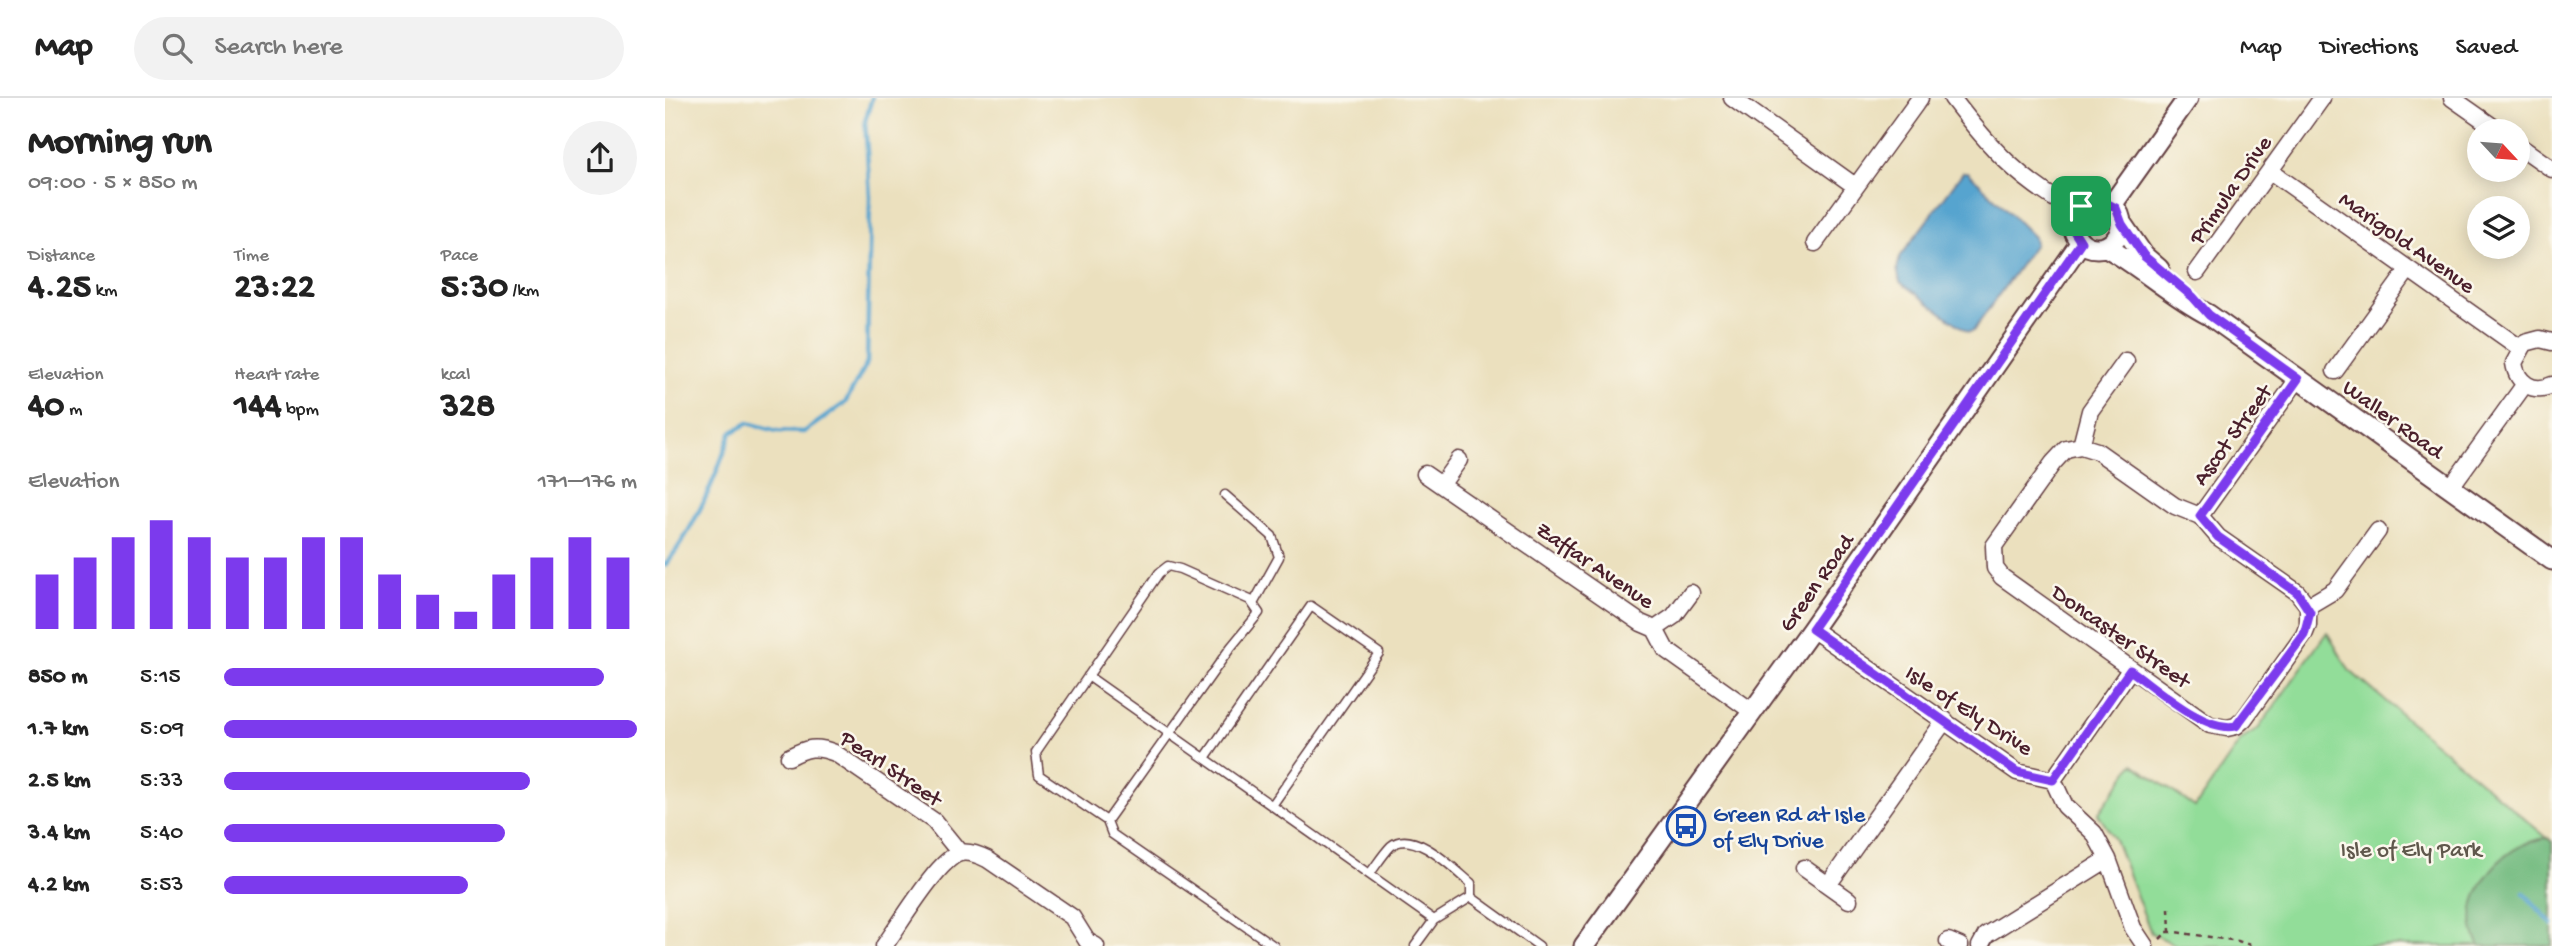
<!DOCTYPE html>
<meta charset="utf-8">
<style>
body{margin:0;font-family:"Gochi Hand",sans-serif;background:#f2f2f2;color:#222;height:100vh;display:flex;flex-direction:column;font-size:26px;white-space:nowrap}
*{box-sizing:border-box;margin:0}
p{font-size:23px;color:#767676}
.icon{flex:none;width:38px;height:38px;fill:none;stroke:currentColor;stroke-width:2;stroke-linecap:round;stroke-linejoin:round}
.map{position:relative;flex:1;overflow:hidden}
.sheet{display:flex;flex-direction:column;background:#fff;width:665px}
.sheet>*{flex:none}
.needle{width:46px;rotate:116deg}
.controls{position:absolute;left:1802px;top:21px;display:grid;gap:14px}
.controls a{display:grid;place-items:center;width:63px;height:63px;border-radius:50%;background:#fff;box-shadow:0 4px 18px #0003;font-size:35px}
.pin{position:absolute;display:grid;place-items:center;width:60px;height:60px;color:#fff;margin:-30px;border-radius:14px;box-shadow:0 4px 10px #0006}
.round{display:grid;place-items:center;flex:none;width:74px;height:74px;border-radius:37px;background:#f2f2f2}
.headline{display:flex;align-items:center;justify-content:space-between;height:119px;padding:0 28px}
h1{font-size:38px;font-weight:700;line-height:52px}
.stats{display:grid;grid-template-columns:repeat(3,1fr);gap:10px;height:119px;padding:7px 28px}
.stats div{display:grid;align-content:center}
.stats b{font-size:35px;font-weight:700}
.stats small{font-size:19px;font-weight:400}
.stats p{font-size:19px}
.chart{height:196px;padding:14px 28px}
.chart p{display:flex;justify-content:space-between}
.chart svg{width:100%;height:126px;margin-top:7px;stroke:#7c3aed;stroke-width:6}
ul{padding:0 28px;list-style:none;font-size:23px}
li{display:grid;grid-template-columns:112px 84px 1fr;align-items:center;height:52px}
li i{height:18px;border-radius:9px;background:#7c3aed}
header{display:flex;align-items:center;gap:42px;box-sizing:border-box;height:98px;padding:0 35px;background:#fff;border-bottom:2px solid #e0e0e0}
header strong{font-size:33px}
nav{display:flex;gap:38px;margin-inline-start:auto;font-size:24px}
.search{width:490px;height:63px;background:#f2f2f2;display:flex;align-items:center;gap:18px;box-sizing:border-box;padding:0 24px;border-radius:38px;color:#767676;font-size:26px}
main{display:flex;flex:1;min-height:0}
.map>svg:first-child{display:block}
.green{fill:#92dd99;stroke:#6e7e62;stroke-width:2}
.forest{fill:#75bc81;stroke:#606e56;stroke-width:2}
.water{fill:#56a4cf;stroke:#50627d;stroke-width:2}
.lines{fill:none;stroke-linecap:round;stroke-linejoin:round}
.stream{stroke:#56a4cf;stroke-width:4.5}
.service-casing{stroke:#623c41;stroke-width:11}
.minor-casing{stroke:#623c41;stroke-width:19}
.tertiary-casing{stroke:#623c41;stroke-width:23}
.path{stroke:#623c41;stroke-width:2.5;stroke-dasharray:5 5;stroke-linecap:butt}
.service{stroke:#fff;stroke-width:8}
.minor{stroke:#fff;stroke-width:16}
.tertiary{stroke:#fff;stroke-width:19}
.route-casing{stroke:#fff;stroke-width:14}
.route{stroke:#7c3aed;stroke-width:9}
.labels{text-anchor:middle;stroke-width:5;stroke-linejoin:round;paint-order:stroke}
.street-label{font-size:23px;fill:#4a1f2b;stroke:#fbf7ec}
.transit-label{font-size:23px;fill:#164399;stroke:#fbf7ec;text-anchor:start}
.park-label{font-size:23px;fill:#60584c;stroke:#fbf7ec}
</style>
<header>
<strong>Map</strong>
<div class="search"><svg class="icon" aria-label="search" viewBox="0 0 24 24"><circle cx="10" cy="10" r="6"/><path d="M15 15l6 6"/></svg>Search here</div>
<nav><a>Map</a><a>Directions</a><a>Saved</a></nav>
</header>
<main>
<section class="sheet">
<div class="headline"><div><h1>Morning run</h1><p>09:00 · 5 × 850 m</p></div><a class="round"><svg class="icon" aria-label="share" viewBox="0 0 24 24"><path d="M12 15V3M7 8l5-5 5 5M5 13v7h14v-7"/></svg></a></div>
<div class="stats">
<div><p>Distance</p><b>4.25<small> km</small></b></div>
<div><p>Time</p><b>23:22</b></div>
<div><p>Pace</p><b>5:30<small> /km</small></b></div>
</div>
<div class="stats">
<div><p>Elevation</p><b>40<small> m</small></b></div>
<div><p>Heart rate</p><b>144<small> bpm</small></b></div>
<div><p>kcal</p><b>328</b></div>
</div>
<div class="chart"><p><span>Elevation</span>171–176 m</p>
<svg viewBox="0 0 160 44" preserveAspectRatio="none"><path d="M5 44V25M15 44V19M25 44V12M35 44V6M45 44V12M55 44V19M65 44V19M75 44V12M85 44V12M95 44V25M105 44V32M115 44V38M125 44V25M135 44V19M145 44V12M155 44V19"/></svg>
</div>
<ul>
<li><b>850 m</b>5:15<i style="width:92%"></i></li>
<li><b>1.7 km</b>5:09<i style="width:100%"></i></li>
<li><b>2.5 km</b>5:33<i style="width:74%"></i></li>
<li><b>3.4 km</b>5:40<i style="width:68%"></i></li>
<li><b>4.2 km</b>5:53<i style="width:59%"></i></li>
</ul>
</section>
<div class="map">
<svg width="1887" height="848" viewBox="0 0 1887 848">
<rect width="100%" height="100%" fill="#fbf7ec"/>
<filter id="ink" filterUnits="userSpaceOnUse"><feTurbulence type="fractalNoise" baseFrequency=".0143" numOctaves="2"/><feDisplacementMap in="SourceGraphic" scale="14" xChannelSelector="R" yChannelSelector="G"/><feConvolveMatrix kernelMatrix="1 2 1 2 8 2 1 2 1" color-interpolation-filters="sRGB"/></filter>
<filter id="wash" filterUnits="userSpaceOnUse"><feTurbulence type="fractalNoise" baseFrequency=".00686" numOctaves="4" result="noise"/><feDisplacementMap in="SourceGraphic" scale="28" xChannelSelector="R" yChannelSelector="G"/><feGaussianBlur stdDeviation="1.57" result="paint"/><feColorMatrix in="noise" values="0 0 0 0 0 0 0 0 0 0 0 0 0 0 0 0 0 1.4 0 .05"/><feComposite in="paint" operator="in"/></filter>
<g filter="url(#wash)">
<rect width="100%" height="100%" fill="#ebe0be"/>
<path class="green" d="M1662 534 1684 572 1887 744V848H1513L1486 835 1450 742 1433 716 1468 666 1530 709 1576 642 1593 631Z"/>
<path class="forest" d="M1883 740 1887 744V848H1815C1788 804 1836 743 1883 740Z"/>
<path class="water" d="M1298 74H1303L1369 139 1370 146 1308 233 1303 234 1235 184 1232 171 1235 159Z"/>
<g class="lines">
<path class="stream" d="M0 467C30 431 51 379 66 335L83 325 112 333 139 334 180 305 202 265 205 99 200 23 207 0
M1859 795 1887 826"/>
</g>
</g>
<g filter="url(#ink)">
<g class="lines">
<defs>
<path id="service" d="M560 397 607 438 614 459 588 506
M423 578 769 822
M540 660 646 508 714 555 608 706
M442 723 566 549 594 515 585 502 515 471 503 468 494 475 371 654 374 677 442 723 447 736 609 848
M706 774C712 766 719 755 726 748 748 729 789 771 806 785V799L769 822 750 848
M806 799 874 848"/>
<path id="minor" d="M1067 0 1190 88
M1287 0C1325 50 1355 83 1411 113
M1787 0 1834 33
M1853 47 1887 71
M1605 73 1855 250
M1150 145 1255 0
M1532 174 1657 0
M1887 244 1875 241 1860 245 1849 265C1852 285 1868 296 1887 287
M1461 263 1425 313 1416 348 1401 351 1388 365 1329 448 1330 470 1337 479 1545 627 1562 630 1571 628 1579 621 1639 537 1643 527V508L1670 492 1713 433
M1670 273 1743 172
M1416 348 1432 353 1510 408 1535 418 1553 439 1632 494 1643 508
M760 376 976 525 990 531 1001 552 1088 614
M776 387 794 362
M1785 390 1860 286
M1535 418 1633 281
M990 531 1009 518 1026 495
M1147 531 1352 674 1388 682 1400 708 1429 735 1443 761 1468 830 1480 848
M124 659C141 650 151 647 170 655L269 723 295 755
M1388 682 1465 572
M1139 770 1184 802
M1163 787 1280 622
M1283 843 1295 848
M219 848C234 828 273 761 295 755 304 753 314 757 322 761L407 819 422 843 431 848
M1315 848 1321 837 1443 761"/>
<path id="tertiary" d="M1408 126a24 24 0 1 1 48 0a24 24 0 1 1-48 0Z
M1447 107 1523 0
M1457 126 1479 158 1494 171
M1441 149C1477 169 1507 198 1544 217L1887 462
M919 848 1147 531 1416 144"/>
</defs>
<use href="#service" class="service-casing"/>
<use href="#minor" class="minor-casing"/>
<use href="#tertiary" class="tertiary-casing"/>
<path class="path" d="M1504 810 1505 834
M1495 841 1502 834H1510L1573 843 1588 848"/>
<use href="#service" class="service"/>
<use href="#minor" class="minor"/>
<use href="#tertiary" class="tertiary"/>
</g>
</g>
<g class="lines" filter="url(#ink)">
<defs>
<path id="route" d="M1435 102 1451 110 1457 126 1479 158 1528 199 1544 217 1633 281 1535 418 1553 439 1632 494 1645 514 1639 537 1571 628C1540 635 1491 590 1465 572L1388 682 1352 674 1147 531 1416 144 1409 133C1406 115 1416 102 1435 102Z"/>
</defs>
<use href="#route" class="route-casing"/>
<use href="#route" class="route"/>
</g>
<defs>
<symbol id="bus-ring" viewBox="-11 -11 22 22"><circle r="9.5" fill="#fbf7ec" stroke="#1a4fb4" stroke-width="1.5"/><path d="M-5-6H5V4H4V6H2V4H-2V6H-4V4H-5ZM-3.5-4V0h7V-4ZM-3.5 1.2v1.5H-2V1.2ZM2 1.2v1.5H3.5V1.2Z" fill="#1a4fb4"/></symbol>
</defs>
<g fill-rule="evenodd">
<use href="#bus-ring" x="999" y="706" width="44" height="44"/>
</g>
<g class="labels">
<g class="street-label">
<text transform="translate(1564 91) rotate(-55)" y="8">Primula Drive</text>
<text transform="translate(1743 143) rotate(35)" y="8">Marigold Avenue</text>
<text transform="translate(1729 320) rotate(36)" y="8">Waller Road</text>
<text transform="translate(1566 336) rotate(-54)" y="8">Ascot Street</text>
<text transform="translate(931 466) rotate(34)" y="8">Zaffar Avenue</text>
<text transform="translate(1150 484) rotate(-55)" y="8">Green Road</text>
<text transform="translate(1457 537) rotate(35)" y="8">Doncaster Street</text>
<text transform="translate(1305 611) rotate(33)" y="8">Isle of Ely Drive</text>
<text transform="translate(227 669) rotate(34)" y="8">Pearl Street</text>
</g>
<g class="transit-label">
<text x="1048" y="723">Green Rd at Isle<tspan x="1048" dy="26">of Ely Drive</tspan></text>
</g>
<g class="park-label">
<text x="1746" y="758">Isle of Ely Park</text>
</g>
</g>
</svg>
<div class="controls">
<a><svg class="needle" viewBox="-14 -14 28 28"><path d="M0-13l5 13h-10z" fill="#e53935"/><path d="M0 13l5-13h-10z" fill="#767676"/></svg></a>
<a><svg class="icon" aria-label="layers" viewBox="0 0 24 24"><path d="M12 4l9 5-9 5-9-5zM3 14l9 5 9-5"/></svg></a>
</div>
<div class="pin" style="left:1416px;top:108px;background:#1e9e55"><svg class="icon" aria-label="arrive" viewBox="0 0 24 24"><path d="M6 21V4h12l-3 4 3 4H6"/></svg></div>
</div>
</main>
